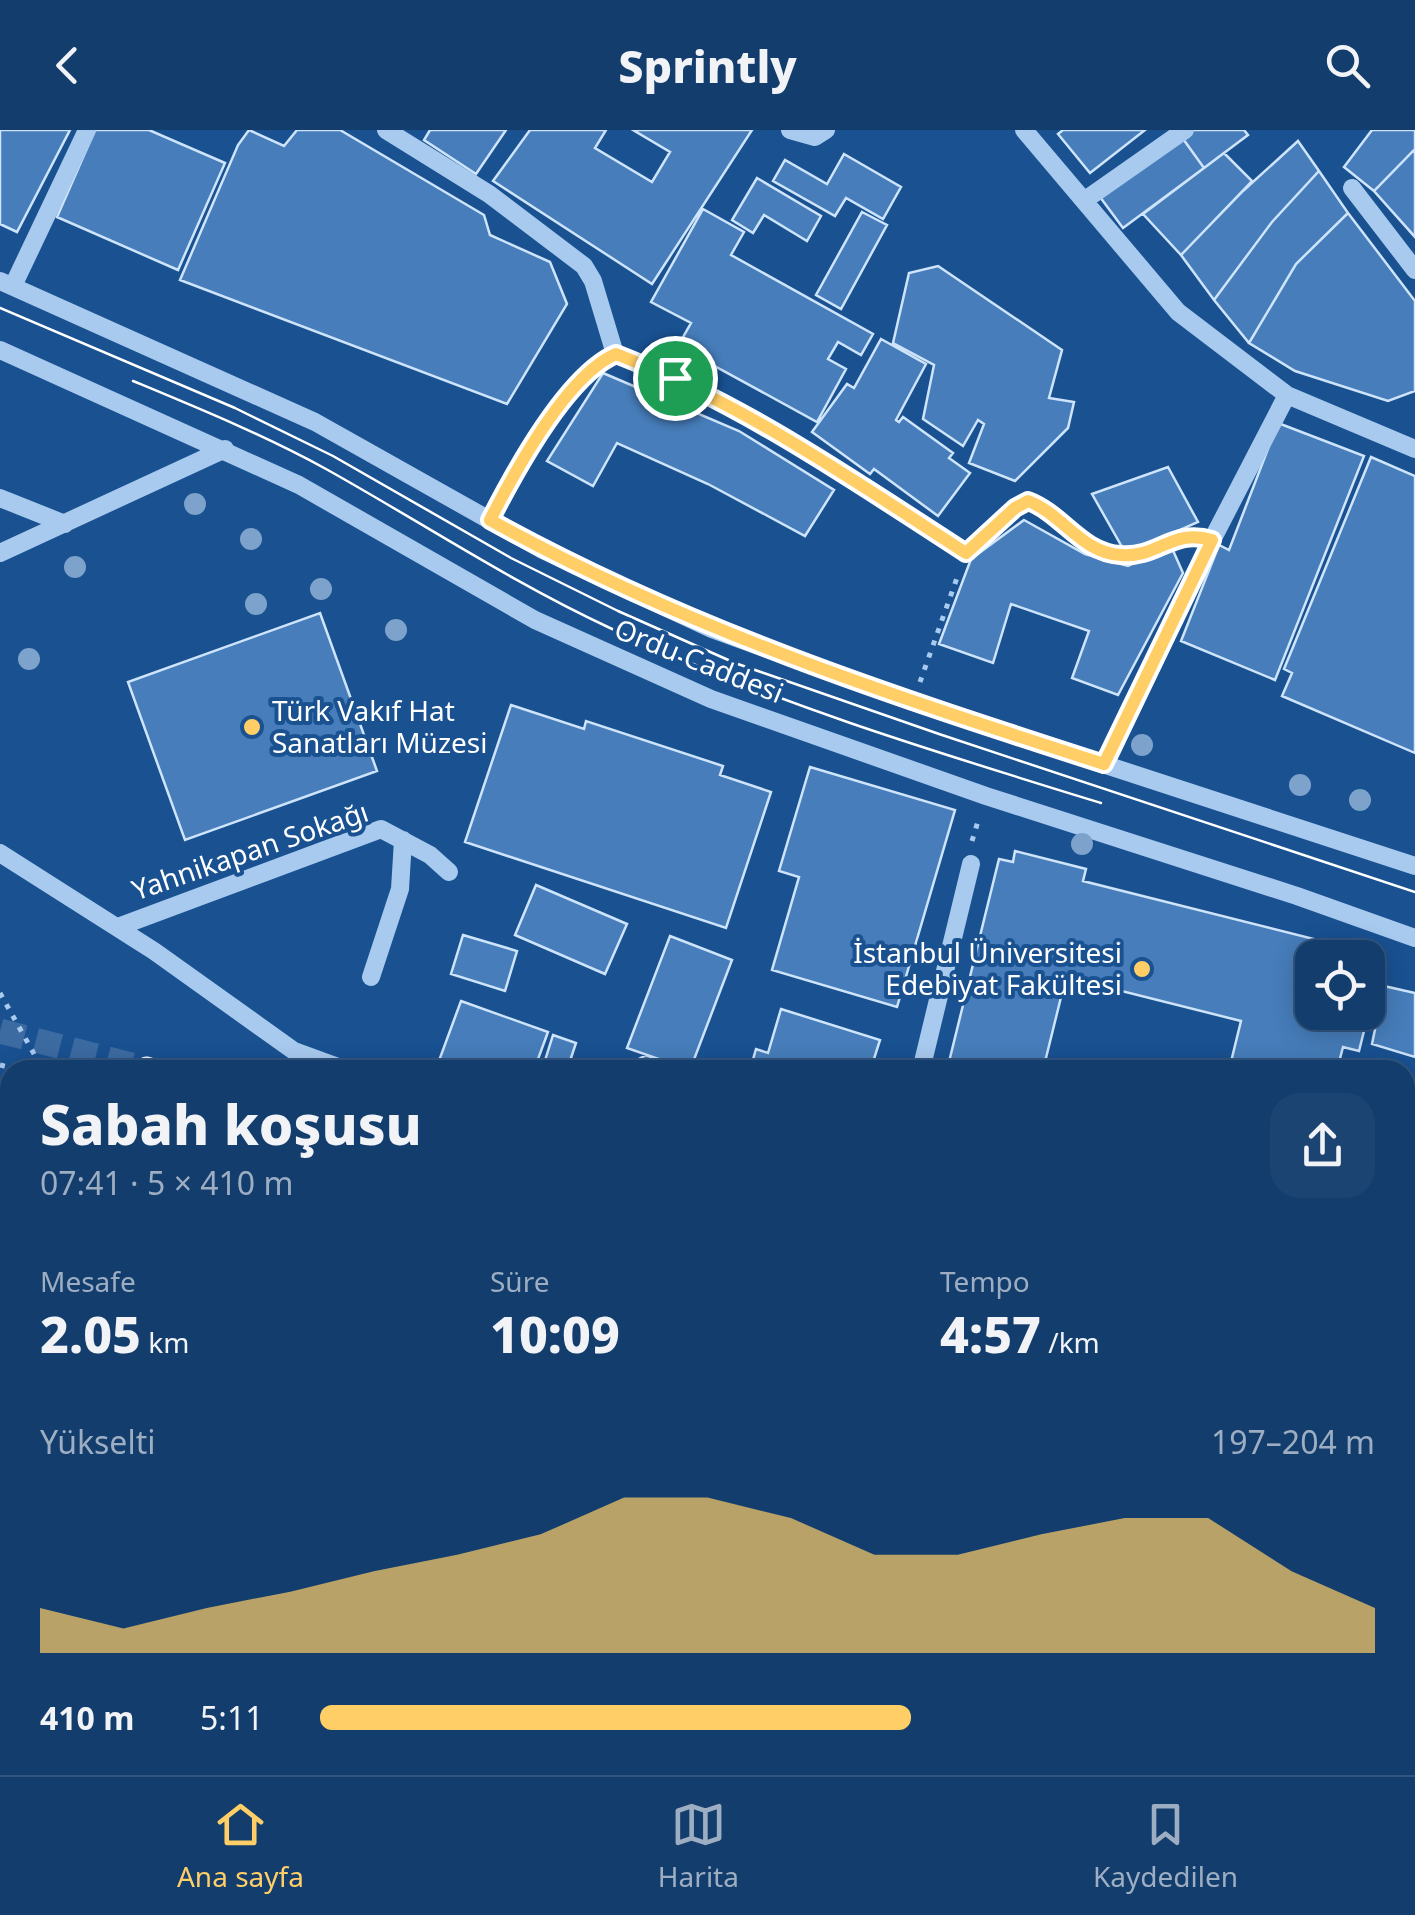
<!DOCTYPE html>
<html lang="tr">
<meta charset="utf-8">
<style>
body{margin:0;font-family:"Noto Sans",sans-serif;background:#1c4472;color:#f1f3f6;height:100vh;display:flex;flex-direction:column;font-size:38px;white-space:nowrap}
*{box-sizing:border-box;margin:0}
p{font-size:32px;color:#9daec2}
.icon{flex:none;width:55px;height:55px;fill:none;stroke:currentColor;stroke-width:2;stroke-linecap:round;stroke-linejoin:round}
.map{position:relative;flex:1;overflow:hidden}
.sheet{position:absolute;left:0px;top:930px;width:1415px;height:715px;display:flex;flex-direction:column;background:#133d6d;border-radius:30px 30px 0 0;box-shadow:0 5px 25px #0003,0 0 0 2px #325680}
.sheet>*{flex:none}
.controls{position:absolute;left:1295px;top:810px;display:grid;gap:20px}
.controls a{display:grid;place-items:center;width:90px;height:90px;border-radius:20px;background:#133d6d;box-shadow:0 5px 25px #0003,0 0 0 2px #325680;font-size:50px}
.pin{position:absolute;display:grid;place-items:center;width:85px;height:85px;color:#fff;margin:-42px;border:5px solid #fff;border-radius:50%;box-shadow:0 2px 10px #0007}
.round{display:grid;place-items:center;flex:none;width:105px;height:105px;border-radius:30px;background:#1c4472}
.head{display:flex;align-items:center;justify-content:space-between;height:170px;padding:0 40px}
h1{font-size:55px;font-weight:800;line-height:75px}
.stats{display:grid;grid-template-columns:repeat(3,1fr);gap:15px;height:170px;padding:10px 40px}
.stats div{display:grid;align-content:center}
.stats b{font-size:50px;font-weight:800}
.stats small{font-size:28px;font-weight:400}
.stats p{font-size:28px}
.chart{height:280px;padding:20px 40px}
.chart p{display:flex;justify-content:space-between}
.chart svg{width:100%;height:180px;margin-top:10px;fill:#ffce66;opacity:.7}
ul{padding:0 40px;list-style:none;font-size:32px}
li{display:grid;grid-template-columns:160px 120px 1fr;align-items:center;height:75px}
li i{height:25px;border-radius:12px;background:#ffce66}
header{display:flex;justify-content:space-between;align-items:center;height:130px;padding:0 40px;background:#133d6d;font-size:45px;font-weight:800}
.tab-bar{display:flex;justify-content:space-around;align-items:center;height:140px;border-top:2px solid #325680;background:#133d6d;font-size:28px;color:#9daec2}
.tab-bar a{display:grid;justify-items:center;gap:5px}
.tab-bar .current{color:#ffce66}
.map>svg:first-child{display:block}
.green{fill:#2c6baf}
.building{fill:#467dba;stroke:#cee4fb;stroke-width:2.5}
.lines{fill:none;stroke-linecap:round;stroke-linejoin:round}
.major-tunnel{stroke:#3c6ba2;stroke-width:25;stroke-dasharray:25 12;stroke-linecap:butt}
.path{stroke:#a8caef;stroke-width:5;stroke-dasharray:5 8;stroke-linecap:butt}
.minor{stroke:#a8caef;stroke-width:18}
.major{stroke:#f0f6ff;stroke-width:25}
.tram{stroke:#fff;stroke-width:2.5}
.tree{fill:#7da2cb}
.route-casing{stroke:#fff;stroke-width:20}
.route{stroke:#ffce66;stroke-width:12}
.poi-dot{fill:#ffce66;stroke:#195191;stroke-width:4}
.labels{text-anchor:middle;stroke-width:8;stroke-linejoin:round;paint-order:stroke}
.street-label{font-size:28px;fill:#fff;stroke:#195191}
.poi-label{font-size:28px;fill:#fff;stroke:#195191;text-anchor:start}
</style>
<header><svg class="icon" aria-label="back" viewBox="0 0 24 24"><path d="M15 5l-7 7 7 7"/></svg>Sprintly<svg class="icon" aria-label="search" viewBox="0 0 24 24"><circle cx="10" cy="10" r="6"/><path d="M15 15l6 6"/></svg></header>
<div class="map">
<svg width="1415" height="1645" viewBox="0 0 1415 1645">
<rect width="100%" height="100%" fill="#195191"/>
<path class="green" d="M0 1040 10 1055V1635H119L121 1645H0Z
M1194 1635H1318L1315 1645H1202Z"/>
<path class="building" d="M0 0H70L17 102 0 94Z
M95 0H149L225 33 178 140 57 87Z
M249 0 284 16 297 0H340L484 85 490 105 550 132 567 174 507 274 180 150 238 15Z
M430 0H506L476 44 424 10Z
M530 0H606L595 18 652 52 670 22 633 0H752L652 154 493 51Z
M1063 0H1145L1090 43 1058 4Z
M1191 0H1244L1248 5 1204 38 1181 6Z
M1372 0H1415V19L1374 61 1344 37Z
M1181 6 1204 38 1123 98 1100 67Z
M1298 11 1319 41 1272 92 1214 170 1181 125 1243 61Z
M1415 19V107L1374 61Z
M1224 23 1252 51 1181 125 1143 84Z
M844 24 901 57 883 89 846 68 835 86 773 51 785 30 827 54Z
M1319 41 1348 83 1296 134 1249 213 1214 170 1272 92Z
M757 48 821 86 807 111 764 85 753 103 732 90Z
M703 79 744 102 731 125 873 204 861 225 838 212 828 229 846 239 817 292 678 216 691 193 651 172Z
M862 82 887 95 841 179 816 165Z
M1348 83 1415 171V261L1388 271 1295 241 1249 213 1296 134Z
M938 136 1062 220 1049 268 1074 272 1068 298 1015 351 969 333 984 294 978 290 963 316 923 289 934 235 893 213 909 143Z
M881 209 926 234 896 290 899 292 903 287 953 323 949 328 970 343 938 386 874 339 870 344 812 302 847 254 854 258Z
M603 243 739 301 834 360 805 406 708 354 617 313 593 356 547 331Z
M1278 293 1364 326 1275 550 1181 511 1219 415 1229 420Z
M1371 327 1415 346V623L1282 566 1292 543 1284 539Z
M1168 337 1198 392 1126 424 1092 364Z
M1024 390 1085 424 1128 436 1171 416 1183 443 1118 565 1072 548 1089 501 1011 474 993 533 939 514 971 429Z
M320 483 377 641 185 710 128 552Z
M511 575 584 599 586 591 723 636 720 645 771 662 726 798 465 712Z
M810 637 955 680 897 877 772 840 799 747 779 741Z
M1015 721 1086 739 1083 751 1369 823 1368 830V828H1312V882H1368V855L1375 857 1359 921 1343 917 1337 940H1229L1241 891 1066 847 1043 940H947L999 729 1013 732Z
M536 755 627 794 605 844 515 805Z
M463 805 517 821 505 861 451 844Z
M670 806 732 830 690 940 627 918Z
M1384 856 1415 863V927L1372 914Z
M461 871 548 902 534 940H473L440 928Z
M781 879 880 910 873 932 900 940H750L756 919 768 923Z
M553 905 576 913 567 940H542Z
M646 925 685 940H618Z
M1405 983 1415 986V1048L1405 1045Z
M1405 1074 1415 1076V1132L1405 1128Z
M1405 1220 1415 1223V1273L1405 1270Z
M1405 1283 1415 1286V1491L1405 1488Z
M194 1635H257L255 1645H191Z
M259 1635H333L358 1642 357 1645H257Z
M259 1635H332L358 1642 357 1645H257Z
M431 1635H504L501 1645H444L429 1641Z
M525 1635H590L586 1645H522Z
M610 1635H688L684 1645H607Z
M782 1635H844L875 1645H779Z
M1056 1635H1166L1175 1645H1062Z
M1118 1635H1166L1175 1645H1126Z
M1322 1635H1373L1369 1645H1318Z"/>
<g class="lines">
<path class="major-tunnel" d="M0 901 147 939"/>
<path class="path" d="M1049 380C1102 435 1121 432 1189 405
M920 552 958 445
M972 711 979 688
M0 863 43 940
M0 935 20 940
M0 1625 10 1627
M85 1635 104 1637 102 1645
M29 1645 30 1635
M66 1645 67 1635"/>
<path class="minor" d="M386 0 489 64 584 136 593 151 615 224
M790 0 815 7 826 0
M1024 0 1178 182 1287 265 1415 319
M1352 58 1415 140
M1085 70 1185 0
M0 151 315 292 541 419 712 499 913 572 1415 736
M13 156 87 0
M0 220 299 355 535 490 711 569 986 666 1297 766 1415 808
M615 224C742 273 853 350 966 423L1015 377 1028 371
M0 368 65 394
M490 391C514 344 567 245 615 224
M0 423 225 319
M1105 635 1212 410 1287 265
M0 723 154 821 294 921 346 940
M118 797 381 699 430 725 449 742
M371 847 400 759 403 710
M921 940 971 734
M151 1635 152 1645
M353 1635 388 1645"/>
<path class="major" d="M147 939 150 940
M961 1635 966 1645
M994 1635 998 1645
M719 1645 722 1635"/>
<path class="tram" d="M0 178 235 278 333 326 511 428 618 481 735 533 939 604 1415 762
M133 251C198 278 264 305 326 339 421 392 511 452 610 498 768 571 935 622 1101 673"/>
</g>
<g class="tree">
<circle cx="195" cy="374" r="11"/>
<circle cx="251" cy="409" r="11"/>
<circle cx="75" cy="437" r="11"/>
<circle cx="321" cy="459" r="11"/>
<circle cx="256" cy="474" r="11"/>
<circle cx="396" cy="500" r="11"/>
<circle cx="29" cy="529" r="11"/>
<circle cx="1142" cy="615" r="11"/>
<circle cx="1300" cy="655" r="11"/>
<circle cx="1360" cy="670" r="11"/>
<circle cx="1082" cy="714" r="11"/>
</g>
<g class="lines">
<defs>
<path id="route" d="M616 224C742 273 853 350 966 423L1015 378 1028 371C1063 384 1081 423 1121 425 1159 428 1172 398 1212 410L1104 634C890 565 689 500 490 390 514 343 567 245 616 224Z"/>
</defs>
<use href="#route" class="route-casing"/>
<use href="#route" class="route"/>
</g>
<g class="poi-dot">
<circle cx="252" cy="597" r="10"/>
<circle cx="1142" cy="839" r="10"/>
</g>
<g class="labels">
<g class="street-label">
<text transform="translate(699 531) rotate(22)" y="10">Ordu Caddesi</text>
<text transform="translate(250 721) rotate(-19)" y="10">Yahnikapan Sokağı</text>
</g>
<g class="poi-label">
<text x="272" y="591">Türk Vakıf Hat<tspan x="272" dy="32">Sanatları Müzesi</tspan></text>
<text x="1122" y="833" text-anchor="end">İstanbul Üniversitesi<tspan x="1122" dy="32">Edebiyat Fakültesi</tspan></text>
</g>
</g>
</svg>
<div class="controls">
<a><svg class="icon" aria-label="locate" viewBox="0 0 24 24"><circle cx="12" cy="12" r="6"/><path d="M12 2v4M12 18v4M2 12h4M18 12h4"/></svg></a>
</div>
<div class="pin" style="left:675px;top:248px;background:#1e9e55"><svg class="icon" aria-label="arrive" viewBox="0 0 24 24"><path d="M6 21V4h12l-3 4 3 4H6"/></svg></div>
<section class="sheet">
<div class="head"><div><h1>Sabah koşusu</h1><p>07:41 · 5 × 410 m</p></div><a class="round"><svg class="icon" aria-label="share" viewBox="0 0 24 24"><path d="M12 15V3M7 8l5-5 5 5M5 13v7h14v-7"/></svg></a></div>
<div class="stats">
<div><p>Mesafe</p><b>2.05<small> km</small></b></div>
<div><p>Süre</p><b>10:09</b></div>
<div><p>Tempo</p><b>4:57<small> /km</small></b></div>
</div>
<div class="chart"><p><span>Yükselti</span>197–204 m</p>
<svg viewBox="0 0 160 44" preserveAspectRatio="none"><path d="M0 44V33L10 38L20 33L30 29L40 24L50 20L60 15L70 6L80 6L90 11L100 20L110 20L120 15L130 11L140 11L150 24L160 33V44z"/></svg>
</div>
<ul>
<li><b>410 m</b>5:11<i style="width:56%"></i></li>
</ul>
</section>
</div>
<nav class="tab-bar">
<a class="current"><svg class="icon" aria-label="home" viewBox="0 0 24 24"><path d="M3 11l9-7 9 7M6 9v11h12V9"/></svg>Ana sayfa</a>
<a><svg class="icon" aria-label="map" viewBox="0 0 24 24"><path d="M3 6l6-2 6 2 6-2v14l-6 2-6-2-6 2zM9 4v14M15 6v14"/></svg>Harita</a>
<a><svg class="icon" aria-label="saved" viewBox="0 0 24 24"><path d="M7 4h10v16l-5-4-5 4z"/></svg>Kaydedilen</a>
</nav>
